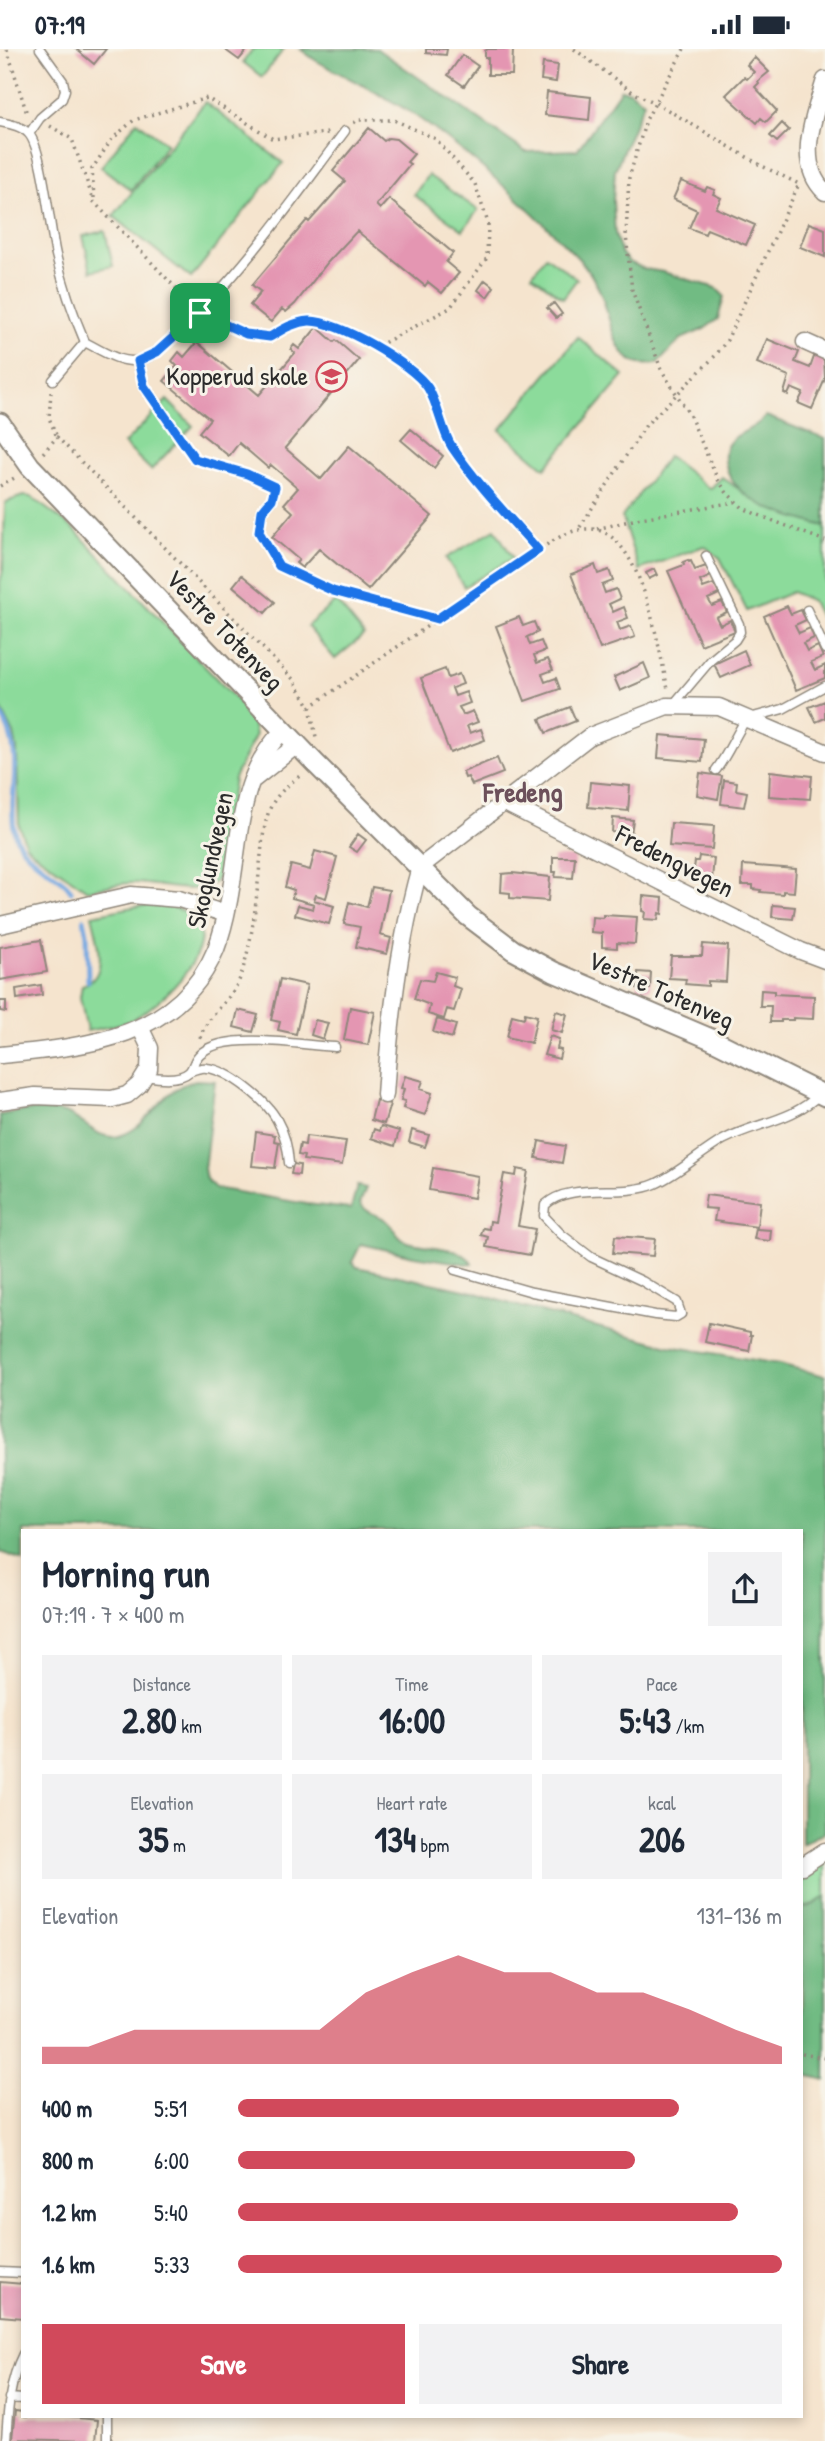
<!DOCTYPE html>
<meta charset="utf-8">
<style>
body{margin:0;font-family:"Patrick Hand",sans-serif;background:#f2f2f3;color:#1f2937;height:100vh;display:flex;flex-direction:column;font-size:26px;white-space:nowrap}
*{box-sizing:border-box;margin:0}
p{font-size:23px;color:#747a83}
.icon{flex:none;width:38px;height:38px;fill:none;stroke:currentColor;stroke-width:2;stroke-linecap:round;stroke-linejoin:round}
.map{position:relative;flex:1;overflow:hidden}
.drawer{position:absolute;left:21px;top:1480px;width:782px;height:889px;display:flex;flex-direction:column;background:#fff;border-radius:0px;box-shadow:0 4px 10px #0003}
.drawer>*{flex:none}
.pin{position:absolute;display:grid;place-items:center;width:60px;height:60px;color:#fff;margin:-30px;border-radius:14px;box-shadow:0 4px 10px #0006}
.round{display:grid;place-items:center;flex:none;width:74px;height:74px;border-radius:0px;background:#f2f2f3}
.headline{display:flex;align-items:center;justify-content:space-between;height:119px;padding:0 21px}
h1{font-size:38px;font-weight:700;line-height:52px}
.metrics{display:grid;grid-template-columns:repeat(3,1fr);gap:10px;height:119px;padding:7px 21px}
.metrics div{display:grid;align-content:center;border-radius:0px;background:#f2f2f3;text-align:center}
.metrics b{font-size:35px;font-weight:700}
.metrics small{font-size:19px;font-weight:400}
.metrics p{font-size:19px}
.chart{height:196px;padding:14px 21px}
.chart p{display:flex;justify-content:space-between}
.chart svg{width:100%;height:126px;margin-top:7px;fill:#d1495b;opacity:.7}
.cta{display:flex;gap:14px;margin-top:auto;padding:14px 21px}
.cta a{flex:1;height:80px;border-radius:0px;background:#d1495b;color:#fff;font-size:28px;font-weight:700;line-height:80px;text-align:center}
.cta a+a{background:#f2f2f3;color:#1f2937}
ul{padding:0 21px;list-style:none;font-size:23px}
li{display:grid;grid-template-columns:112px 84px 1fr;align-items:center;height:52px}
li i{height:18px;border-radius:9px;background:#d1495b}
.status{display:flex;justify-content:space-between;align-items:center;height:49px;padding:0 35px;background:#fff;direction:ltr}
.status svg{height:19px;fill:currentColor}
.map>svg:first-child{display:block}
.green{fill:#8cdb9b;stroke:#5c8363;stroke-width:2}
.forest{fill:#71bb83;stroke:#4e7357;stroke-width:2}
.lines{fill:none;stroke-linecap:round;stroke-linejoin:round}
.stream{stroke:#75a8e1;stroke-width:5}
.building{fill:#e496b2}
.service-casing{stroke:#90887c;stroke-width:11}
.minor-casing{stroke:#90887c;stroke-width:19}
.tertiary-casing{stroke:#90887c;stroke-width:23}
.path{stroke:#90887c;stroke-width:3.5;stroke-dasharray:2 5;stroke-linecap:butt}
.service{stroke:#fff;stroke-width:8}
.minor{stroke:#fff;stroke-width:16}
.tertiary{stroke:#fff;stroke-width:19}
.route-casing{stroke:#fff;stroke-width:14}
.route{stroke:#1a73e8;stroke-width:9}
.labels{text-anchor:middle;stroke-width:6;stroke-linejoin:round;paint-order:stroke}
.poi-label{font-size:26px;fill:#2b2b2b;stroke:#f7f3e8;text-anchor:end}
.street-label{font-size:26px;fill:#2b2b2b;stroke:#f7f3e8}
.neighbourhood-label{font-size:28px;font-weight:bold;fill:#6c505a;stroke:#f7f3e8}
</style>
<div class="status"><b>07:19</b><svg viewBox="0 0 49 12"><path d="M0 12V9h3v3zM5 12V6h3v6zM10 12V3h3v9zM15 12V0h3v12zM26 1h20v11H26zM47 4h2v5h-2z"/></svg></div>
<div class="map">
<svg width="825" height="2392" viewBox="0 0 825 2392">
<rect width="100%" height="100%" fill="#f7f3e8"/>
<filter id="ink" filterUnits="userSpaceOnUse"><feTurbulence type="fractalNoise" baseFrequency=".0143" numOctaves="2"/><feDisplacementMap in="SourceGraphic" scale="14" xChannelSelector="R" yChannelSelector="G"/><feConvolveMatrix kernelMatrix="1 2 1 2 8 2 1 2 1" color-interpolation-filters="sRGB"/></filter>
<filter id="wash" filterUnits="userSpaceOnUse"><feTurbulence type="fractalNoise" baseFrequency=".00686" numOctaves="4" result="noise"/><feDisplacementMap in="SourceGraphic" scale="28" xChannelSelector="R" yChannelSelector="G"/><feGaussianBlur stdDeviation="1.57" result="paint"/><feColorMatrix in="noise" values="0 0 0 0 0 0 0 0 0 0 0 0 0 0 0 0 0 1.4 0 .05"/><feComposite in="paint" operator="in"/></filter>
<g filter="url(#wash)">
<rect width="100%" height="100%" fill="#f5e4ce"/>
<path class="green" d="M253 0H284L262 28 243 13Z
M205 53 283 114 191 229 113 167Z
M137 72 167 95 131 141 101 118Z
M428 126 478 161 463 181 414 146Z
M105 182 113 217 91 222 83 187Z
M546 207 577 230 563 249 532 226Z
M578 288 624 327 545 419 500 381Z
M167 351 193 377 151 421 124 395Z
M668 407 710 440 722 428C754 453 786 467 825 477V578L812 552 792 543 747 562 720 509 704 497 639 521 622 468Z
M23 447 31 448 73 479 251 666 255 687 234 729 219 827C207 851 158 834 136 834 119 833 103 839 87 841L33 803 26 796 19 777 17 700 14 685 0 657V533L3 521 5 457 6 453Z
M495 480 513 509 464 538 446 509Z
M336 552 364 586 335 610 307 577Z
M139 857C152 857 169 855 181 861 237 887 159 959 129 972 116 977 100 979 87 982L80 948 82 936C111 929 97 887 92 866Z
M825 1810V1848L814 1855 802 1859V1826Z"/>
<path class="forest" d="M300 0H377L526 103 577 101 621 40 630 42 644 53 615 121 613 152 615 184 621 204 629 213 645 220 663 223 716 239 724 247 718 270 704 280 681 290 657 315C650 315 643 317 636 314 612 304 610 265 601 245 596 233 587 218 578 209 528 157 472 106 413 65 382 45 347 29 315 11Z
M766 367 825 390V477C794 469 740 456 728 423 725 414 723 406 727 397 734 384 755 381 766 367Z
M196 1031 215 1032 204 1120 206 1130 215 1139 307 1155 351 1160 357 1137 366 1139 360 1154C369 1167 376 1163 387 1172 394 1178 396 1188 405 1192 423 1199 462 1196 472 1214L467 1215 414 1207 361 1195 352 1213 357 1218 474 1243 511 1255 669 1297 779 1315 825 1327V1783L802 1795V1482H23V1511L0 1503V1066C19 1062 46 1058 65 1064 83 1070 99 1093 119 1087 152 1078 157 1041 196 1031Z
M825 1848V2031L802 2025V1859L814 1855Z"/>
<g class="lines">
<path class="stream" d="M0 664C19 693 15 721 13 754 13 767 12 781 18 792 25 808 54 824 67 836L71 842
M84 870 87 885 88 932"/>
</g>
<g id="blocks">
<path class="building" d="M76 0H106L94 15Z
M224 0H248L239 11Z
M426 0H447L446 6 426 4Z
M488 0H513L512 26H488V9H485V2Z
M462 6 478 17 464 37 448 26Z
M754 8 769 23 758 32 759 34 755 38 777 62 766 73 761 69 757 74 726 46 744 28 747 30 754 23 747 16Z
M543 14 558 16 556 33 541 31Z
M547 43 591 48 589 71 545 66Z
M782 74 789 81 777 93 770 87Z
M369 79 384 92 388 89 396 90 414 105 407 113 410 115 376 156 380 160 389 150 453 204 446 213 459 224 442 244 428 233 425 237 357 182 328 213 295 255 286 263 282 260 271 273 250 256 261 243 252 236 307 171 309 173 345 132 333 122Z
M681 132 705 142 707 138 715 141 713 145 721 149 716 159 755 176 746 196 707 180 705 185 689 179 697 161 673 150Z
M809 174 825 180V208L800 198Z
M485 231 494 238 487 248 478 241Z
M554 254 562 265 556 269 547 259Z
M317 278 334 293 336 291 359 311 285 399 321 430 349 397 432 467 368 541 319 500 302 519 296 514 299 511 272 488 293 463 284 455 298 439 271 416 268 419 239 394 229 407 199 383 210 370 164 332 177 317 172 312 179 303 184 308 197 293 259 346 295 304 291 300 294 296 299 300Z
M767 290 799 303 795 313 810 319 815 305 824 309 825 330 812 360 798 354 803 344 791 339 788 346 784 344 789 327 757 314Z
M411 380 443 407 434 419 401 391Z
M688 511 689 513 691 512 695 521 706 517 711 527 700 532 703 539 714 535 719 545 708 550 712 557 722 553 727 563 716 568 720 576 730 571 735 582 701 596 668 522 684 516 683 513Z
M595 516 598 525 609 521 613 532 602 536 605 544 616 540 620 550 609 555 613 563 624 558 628 569 617 573 620 581 631 577 635 588 600 600 571 525Z
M654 520 657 526 649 530 646 524Z
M242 526 275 553 265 564 233 537Z
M787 557 791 565 801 561 806 571 795 576 799 584 810 579 814 589 803 594 807 602 818 597 823 608 811 613 815 621 825 616V629L796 641 764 567Z
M519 568 523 577 534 573 538 583 527 588 530 596 541 592 545 602 534 606 537 614 548 610 553 621 542 625 545 633 556 629 560 640 525 652 496 577Z
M744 601 750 616 721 629 714 615Z
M644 614 650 629 620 642 614 628Z
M445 620 448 629 459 625 463 635 452 639 455 647 466 643 470 654 459 658 463 666 473 662 478 673 467 677 470 684 481 680 485 691 450 704 421 629Z
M825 652V669L816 673 809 658Z
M570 658 576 672 546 684 540 670Z
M660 686 704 690 702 713 658 709Z
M497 709 503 724 472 736 468 728 465 729 463 723Z
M770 722 812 727 810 750 769 747Z
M700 724 722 727 718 750 697 746Z
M724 731 737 733 736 741 747 743 744 758 721 755Z
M590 733 630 737 628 762 588 758Z
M613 769 633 771 631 785 612 783Z
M671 774 714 777 712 800 669 797Z
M358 785 366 791 357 803 349 798Z
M315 802 337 808 326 849 316 846 314 851 334 857 329 875 295 866 298 856 313 860 314 855 292 849 294 841 285 838 291 816 310 821Z
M699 807 714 809 712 830 693 827 695 812H698Z
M553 808H575L573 829 555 828 556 823H553Z
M743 816 796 820 794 843 783 842V845L760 843 761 841 753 840V836H742Z
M512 824 550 828 548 852 510 849V844L501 843 502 825Z
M372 838 389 841 380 886 391 889 387 905 356 898 360 878 344 875 349 853 367 858Z
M643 847 663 849 662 865 659 864 658 871 644 870 645 863 642 862Z
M773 856 795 858 793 870 772 868Z
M603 866 637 868 635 895 617 894V899L602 898V884L591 883 592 868 603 869Z
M41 891 47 923 0 931V898Z
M703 895 728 897 726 933 708 932V937L685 935 686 930 669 929 671 907H702Z
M436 923 455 928 453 937 461 940 454 962 447 960 444 970 428 965 430 956 414 950 420 930 433 932Z
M638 923 651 924 650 940 637 939Z
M280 930 307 936 296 985 278 981 280 973 271 971Z
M41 936 42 946 17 950 16 940Z
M761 941 774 942V945L814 947 813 970 793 969V971H781V973H770L771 957H760Z
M0 952H6V963L0 962Z
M350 958 375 963 368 996 344 991Z
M238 961 258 966 253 983 234 978Z
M556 962 567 965 562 984 551 981Z
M525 964 537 967 531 994 507 988 512 966 524 969Z
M437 970 456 976 452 989 433 983Z
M315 971 328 974 323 990 311 986Z
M550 987 559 990 557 1000 561 1001 559 1010 544 1006Z
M405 1027 423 1032 420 1040 432 1044 425 1066 403 1059 405 1052 401 1051 404 1040 401 1039Z
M376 1051 390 1055 384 1075 371 1071Z
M381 1077 399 1082 395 1097 371 1089 374 1080 379 1082Z
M412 1081 429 1086 425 1098 409 1093Z
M256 1083 275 1086 274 1092 279 1093 275 1119 252 1117Z
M306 1087 346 1092 342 1116 303 1111 304 1107 298 1106 300 1095 305 1096Z
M539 1092 565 1097 562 1114 536 1109Z
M293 1115 300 1116 299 1126 291 1125Z
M433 1119 478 1127 474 1149 429 1141Z
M517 1120 528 1122 518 1177 535 1180 530 1206 486 1198 488 1188 481 1186 483 1179 489 1180 490 1172 495 1173 504 1125 516 1127Z
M706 1146 760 1153 757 1178 714 1172 716 1160 704 1159Z
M756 1180 771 1181 770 1192 754 1190Z
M615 1187 655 1190 653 1207 613 1204Z
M709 1274 750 1283V1286H752L749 1302 705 1293Z
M0 2233 23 2235V2269L0 2267Z
M15 2362 23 2363V2368H68L97 2371 95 2392 12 2390Z"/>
</g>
</g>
<g filter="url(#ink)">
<use href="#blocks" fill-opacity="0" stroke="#90887c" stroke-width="2"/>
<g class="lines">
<defs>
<path id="service" d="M0 73C10 75 22 77 29 85 43 101 50 182 56 206 63 236 73 265 85 293L53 331
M29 85 40 69 62 50 65 41 63 32 40 0
M85 293C100 301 123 316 140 311 156 307 167 294 179 283 242 225 293 151 345 82
M807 561 825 600
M672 657 711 611 735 591 740 583 739 575 706 507
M716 721C728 705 735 687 746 670L783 660 825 637
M191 1022C196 1020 202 1018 207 1019 229 1021 267 1052 277 1071 285 1085 288 1099 289 1114
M146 1027C158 1029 179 1032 189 1023 192 1020 192 1018 194 1014 198 1003 209 998 220 995 254 987 301 996 335 998
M455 1221 532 1243 655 1266 676 1268 681 1265 677 1253 642 1232 591 1208 561 1185 544 1167 545 1156C570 1132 623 1149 655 1135 678 1125 700 1104 723 1091 757 1073 791 1073 820 1045
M0 2223 23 2224
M9 2349 23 2350
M107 2368V2392
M6 2392C8 2361 9 2333 23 2305"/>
<path id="minor" d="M825 31C815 65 794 114 825 143
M805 293 825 302
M254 730 298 695
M505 754 690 847 801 902 825 911
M0 876 131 846 179 850 226 865
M0 1006C84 998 179 990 216 900 229 866 233 826 238 791 244 749 253 711 284 681
M385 1046C390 970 399 892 420 818L590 687 667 657 719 658 825 703
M0 1052 35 1047 112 1050 127 1046 139 1036 149 1020 150 999 140 978
M802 1817 825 1802"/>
<path id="tertiary" d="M0 374 30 417 315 714 468 867 513 901 554 923 711 990 825 1047"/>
</defs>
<use href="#service" class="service-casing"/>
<use href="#minor" class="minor-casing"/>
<use href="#tertiary" class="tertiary-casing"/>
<path class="path" d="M7 0 27 65
M574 0 634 44 656 54 762 117 799 135 727 291 716 306 646 376 578 481
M684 0 646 71 629 129 626 186 632 241 661 320 690 367 717 429 727 444 743 459 756 465 825 492
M354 74 357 71H394L436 90 475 135 488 174 487 209 450 259 376 298
M50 77 72 90 94 153 191 255
M94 149 92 120 112 90 134 71 207 49 273 90 328 84
M211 270 246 285 270 288C283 280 294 273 309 272 337 271 413 315 428 339 439 357 441 381 452 398 477 435 509 467 538 501
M141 324 143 337 195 410 247 425 275 438 273 450 262 462 259 483 279 517 333 542 437 570
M51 343 49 369 57 388
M43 404 57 388 294 631 310 658 316 688
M0 437 16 428
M597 480 641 469 735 453
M310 658 538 501C553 492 569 480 588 480 642 478 658 600 668 640
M200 989C207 965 233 952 241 926 253 890 256 853 260 815 262 798 263 778 269 762 275 746 288 736 301 726
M802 2005 825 2009"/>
<use href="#service" class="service"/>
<use href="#minor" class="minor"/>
<use href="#tertiary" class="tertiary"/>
</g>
</g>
<g class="lines" filter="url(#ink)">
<defs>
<path id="route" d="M200 264 246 285 270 288C283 280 294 273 309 272 336 271 413 315 428 339 439 357 441 381 452 398 477 435 509 468 538 501L437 570 333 542 279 517 259 483 262 462 272 450 275 438 247 425 195 410 144 337 138 312 157 303Z"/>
</defs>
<use href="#route" class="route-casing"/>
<use href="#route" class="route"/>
</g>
<defs>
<symbol id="school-ring" viewBox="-11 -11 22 22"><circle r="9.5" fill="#f7f3e8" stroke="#d1495b" stroke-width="1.5"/><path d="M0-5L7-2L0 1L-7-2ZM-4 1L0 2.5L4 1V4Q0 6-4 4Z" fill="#d1495b"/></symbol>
</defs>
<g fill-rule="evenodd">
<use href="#school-ring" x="314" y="310" width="35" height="35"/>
</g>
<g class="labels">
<g class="poi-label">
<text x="308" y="336">Kopperud skole</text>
</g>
<g class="street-label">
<text transform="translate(225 581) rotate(46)" y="9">Vestre Totenveg</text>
<text transform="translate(210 811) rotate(-78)" y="9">Skoglundvegen</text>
<text transform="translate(675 812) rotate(27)" y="9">Fredengvegen</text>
<text transform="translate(661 941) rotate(24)" y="9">Vestre Totenveg</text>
</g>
<g class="neighbourhood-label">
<text x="523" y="753">Fredeng</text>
</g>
</g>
</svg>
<div class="pin" style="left:200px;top:264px;background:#1e9e55"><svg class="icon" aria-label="arrive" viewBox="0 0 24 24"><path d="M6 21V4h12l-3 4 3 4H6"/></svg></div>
<section class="drawer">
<div class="headline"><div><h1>Morning run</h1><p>07:19 · 7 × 400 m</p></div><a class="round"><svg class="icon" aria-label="share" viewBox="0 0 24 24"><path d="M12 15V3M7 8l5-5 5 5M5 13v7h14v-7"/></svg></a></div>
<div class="metrics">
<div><p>Distance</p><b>2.80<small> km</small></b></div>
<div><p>Time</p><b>16:00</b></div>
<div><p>Pace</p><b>5:43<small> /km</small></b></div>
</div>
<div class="metrics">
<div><p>Elevation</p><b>35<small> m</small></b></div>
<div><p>Heart rate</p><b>134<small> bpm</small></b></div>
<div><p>kcal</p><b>206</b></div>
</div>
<div class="chart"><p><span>Elevation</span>131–136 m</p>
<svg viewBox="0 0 160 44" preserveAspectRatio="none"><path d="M0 44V38L10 38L20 32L30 32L40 32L50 32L60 32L70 19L80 12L90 6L100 12L110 12L120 19L130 19L140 25L150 32L160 38V44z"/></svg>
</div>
<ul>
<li><b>400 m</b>5:51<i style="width:81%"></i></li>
<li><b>800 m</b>6:00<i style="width:73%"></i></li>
<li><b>1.2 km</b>5:40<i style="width:92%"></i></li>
<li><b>1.6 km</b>5:33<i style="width:100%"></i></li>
</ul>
<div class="cta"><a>Save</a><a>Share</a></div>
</section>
</div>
